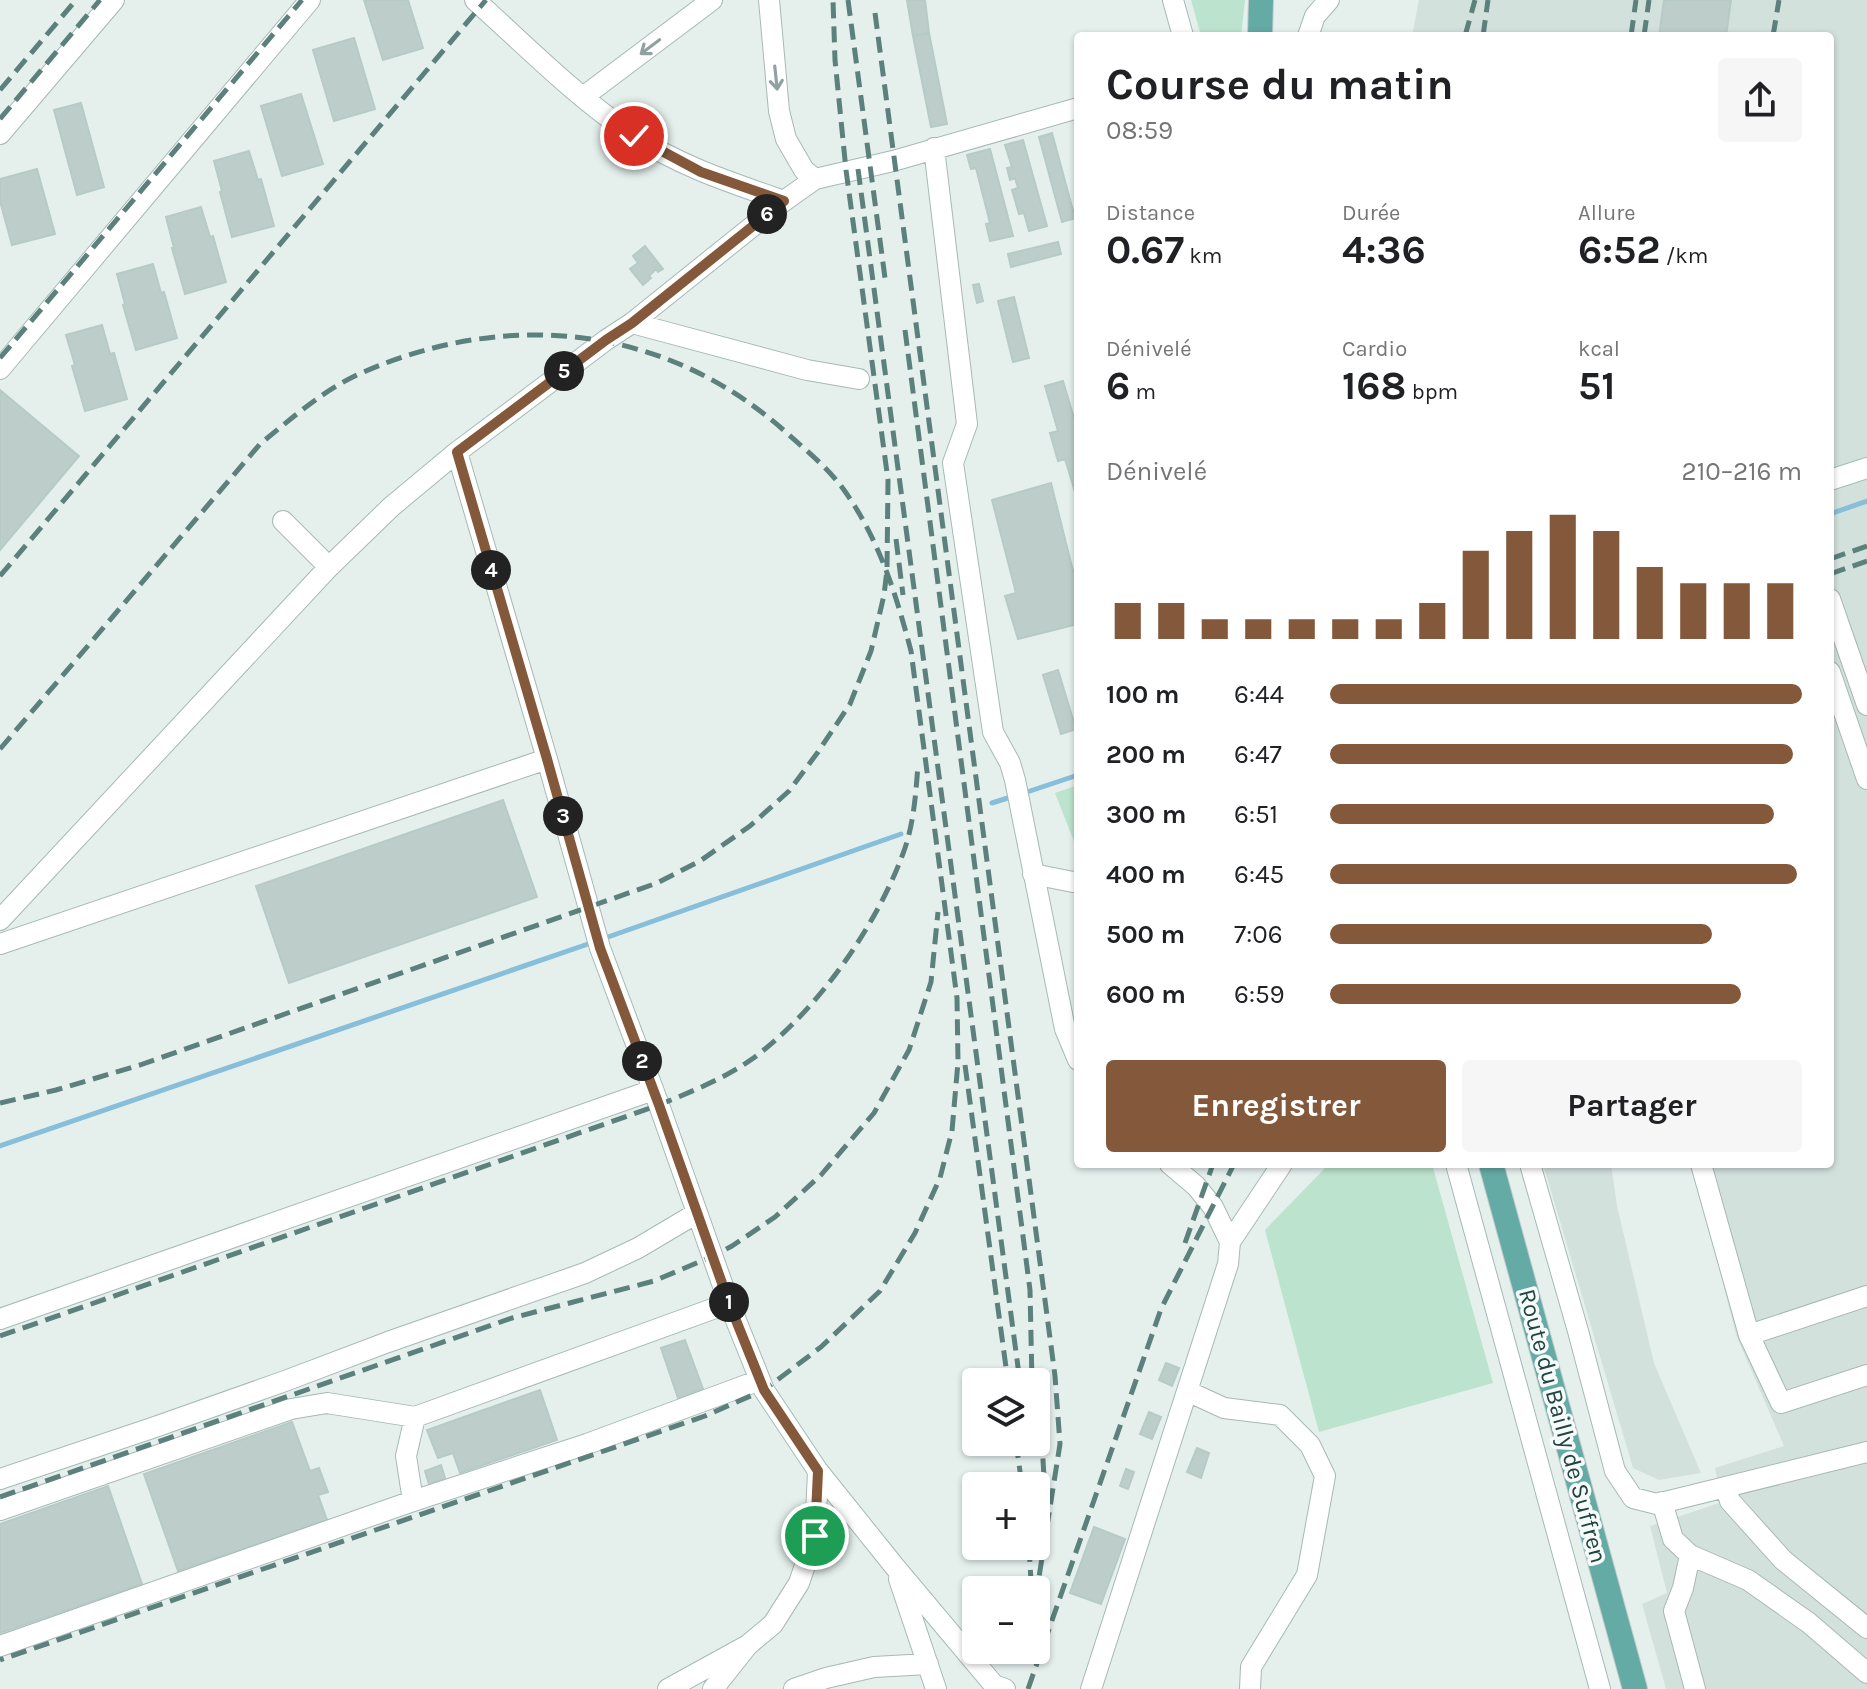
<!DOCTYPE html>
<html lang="fr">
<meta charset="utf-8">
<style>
body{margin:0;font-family:Karla,sans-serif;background:#f6f6f6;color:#202124;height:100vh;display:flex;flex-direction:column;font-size:30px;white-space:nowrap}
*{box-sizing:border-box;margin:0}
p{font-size:26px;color:#757577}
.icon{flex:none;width:44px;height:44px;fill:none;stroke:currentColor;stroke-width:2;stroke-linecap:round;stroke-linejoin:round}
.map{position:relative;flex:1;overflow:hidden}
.drawer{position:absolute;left:1074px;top:32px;width:760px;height:1136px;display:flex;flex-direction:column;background:#fff;border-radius:8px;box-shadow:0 2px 6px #0004}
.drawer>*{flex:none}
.fabs{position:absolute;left:962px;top:1368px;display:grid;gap:16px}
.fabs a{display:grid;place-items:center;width:88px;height:88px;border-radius:8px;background:#fff;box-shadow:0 2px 6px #0004;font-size:40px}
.pin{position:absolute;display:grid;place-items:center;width:68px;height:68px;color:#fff;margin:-34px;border:4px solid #fff;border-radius:50%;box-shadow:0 2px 8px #0007}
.km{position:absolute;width:40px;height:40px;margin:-20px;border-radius:50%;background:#222;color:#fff;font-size:22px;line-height:40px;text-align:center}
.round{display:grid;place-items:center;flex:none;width:84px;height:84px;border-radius:8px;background:#f6f6f6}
.headline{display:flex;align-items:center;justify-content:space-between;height:136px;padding:0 32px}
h1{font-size:44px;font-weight:700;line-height:60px}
.figures{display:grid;grid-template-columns:repeat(3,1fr);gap:12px;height:136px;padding:8px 32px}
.figures div{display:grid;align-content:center}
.figures b{font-size:40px;font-weight:700}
.figures small{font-size:22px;font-weight:400}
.figures p{font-size:22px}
.chart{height:224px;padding:16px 32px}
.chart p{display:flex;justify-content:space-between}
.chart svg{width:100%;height:144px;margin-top:8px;stroke:#84583a;stroke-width:6}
.button{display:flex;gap:16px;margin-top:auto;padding:16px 32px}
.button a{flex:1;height:92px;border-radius:8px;background:#84583a;color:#fff;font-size:32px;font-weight:700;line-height:92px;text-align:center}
.button a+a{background:#f6f6f6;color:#202124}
ul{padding:0 32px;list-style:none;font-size:26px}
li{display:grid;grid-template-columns:128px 96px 1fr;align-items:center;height:60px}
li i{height:20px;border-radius:10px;background:#84583a}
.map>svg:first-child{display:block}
.built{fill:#d3e1dd}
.green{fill:#bce3cd}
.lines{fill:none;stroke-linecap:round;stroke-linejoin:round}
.stream{stroke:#87bfdb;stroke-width:5}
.building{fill:#bdceca;stroke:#b6cbc6;stroke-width:2}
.minor-casing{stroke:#a6b9b6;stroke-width:22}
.major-casing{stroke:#c1cbca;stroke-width:26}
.minor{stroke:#fff;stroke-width:20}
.major{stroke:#64aba5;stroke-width:24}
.rail{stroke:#5c807c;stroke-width:5;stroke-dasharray:16 8;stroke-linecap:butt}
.oneway{stroke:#90a2a0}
.route-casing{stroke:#fff;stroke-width:16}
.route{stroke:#84583a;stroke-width:10}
.labels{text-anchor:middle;stroke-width:7;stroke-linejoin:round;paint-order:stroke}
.street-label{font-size:24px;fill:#214541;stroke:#f6fbfa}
</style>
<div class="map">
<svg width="1867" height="1689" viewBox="0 0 1867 1689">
<rect width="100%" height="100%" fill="#e5f0ed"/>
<path class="built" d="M1419 0H1867V1689H1666L1642 1604 1667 1593 1650 1526 1722 1502 1715 1468 1784 1446 1736 1335 1693 1164H1830V36H1412Z
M1543 1164H1611L1617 1206 1654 1363 1701 1473 1659 1480 1633 1468Z"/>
<path class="green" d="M1191 0H1245L1241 36H1201Z
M1078 785V852L1055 793Z
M1329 1164H1432L1493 1383 1319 1432 1265 1230Z"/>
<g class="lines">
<path class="stream" d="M1830 514 1867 501
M1024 793 1078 775
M992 803 1014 796
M608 937 901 834
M0 1146 591 943"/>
</g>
<path class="building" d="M364 0H408L423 48 383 60Z
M907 0H925L929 33 913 36Z
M1664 0H1731L1726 36H1659Z
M929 33 947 124 931 127 913 36Z
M354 38 375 109 334 121 313 50Z
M301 94 323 164 282 176 261 106Z
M81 103 104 187 77 195 54 110Z
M1052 133 1075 218 1062 222 1039 137Z
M1023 140 1047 226 1029 231 1024 213 1019 214 1012 190 1018 188 1015 178 1010 180 1007 168 1012 167 1005 145Z
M990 149 1013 236 990 241 986 224 990 223 976 168 971 169 967 155Z
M249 151 258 180 261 179 274 226 232 237 220 192 222 191 214 161Z
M37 169 55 234 12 245 0 201V179Z
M201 207 210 237 213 236 226 282 185 294 172 248H174L166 217Z
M1058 242 1061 254 1011 267 1008 254Z
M645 246 663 269 658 272 656 269 649 276 651 278 643 285 630 269 638 263 633 256Z
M153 264 161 293 164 292 177 338 136 350 123 305 125 304 117 274Z
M979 284 983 301 977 303 973 285Z
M1014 297 1029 358 1013 362 998 301Z
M102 325 110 354 114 353 127 399 85 411 72 366 75 365 66 335Z
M1063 381 1076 425 1078 424V491L1075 492 1065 459 1058 461 1050 433 1058 431 1045 386Z
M0 390 79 456 0 550Z
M1051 483 1078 591V624L1018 639 1005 596 1016 593 992 500Z
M1058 670 1076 729 1061 734 1043 675Z
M503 800 537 897 289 983 256 886Z
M685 1340 703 1389 678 1398 661 1348Z
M1166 1363 1179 1368 1172 1386 1159 1380Z
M540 1390 557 1440 460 1473 453 1453 438 1458 427 1430Z
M1149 1412 1161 1417 1152 1439 1140 1434Z
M292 1422 310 1471 319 1468 328 1492 318 1495 327 1520 178 1571 144 1474Z
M1197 1448 1209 1453 1201 1478 1187 1472Z
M441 1465 445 1478 429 1484 425 1471Z
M1126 1469 1134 1472 1128 1489 1120 1486Z
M108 1486 142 1584 0 1633V1524Z
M1094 1527 1125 1539 1101 1604 1070 1593Z"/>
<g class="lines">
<defs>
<path id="minor" d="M475 0C526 46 575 96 633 135 679 166 732 183 784 201
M769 0 779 111 786 139 804 170 815 179
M1173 0 1183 36
M1308 36 1315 16 1329 0
M583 97 712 0
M0 134 114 0
M934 148 967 424 953 463 993 732 1010 763 1015 780 1065 1029 1078 1060
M632 323 807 370 859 379
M0 369 310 0
M457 452 547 759 600 948 659 1105 729 1303 764 1390 818 1471 895 1567 994 1685 1005 1689
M1830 480 1867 468
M283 521 329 567
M1830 599 1867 705
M1830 672 1867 779
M1033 874 1073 882 1078 881
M0 920 329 567 391 507 457 452 606 340 632 323 784 201 815 179 893 161 1078 108
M0 944 547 759
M1456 1164 1600 1689
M1530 1164 1578 1331 1615 1471 1633 1498 1657 1504 1867 1452
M1701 1164 1749 1335 1781 1403 1867 1375
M1230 1242 1282 1164
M0 1319 653 1090
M1749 1335 1867 1296
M1187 1391 1224 1408 1280 1415 1310 1445 1325 1476 1307 1575 1251 1667 1250 1689
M0 1479 155 1427 285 1381 388 1342 585 1273 638 1248 697 1213
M1726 1488 1730 1501 1783 1560 1867 1628
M413 1501 406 1456 415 1417 729 1303
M1662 1502 1673 1539 1690 1555 1748 1580 1809 1623 1867 1673
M0 1510 291 1409 327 1403 415 1417
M1690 1555 1683 1588 1674 1611 1695 1689
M899 1579 936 1689
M748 1645 773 1624 799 1583 815 1536 818 1471
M0 1646 413 1501 587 1444 760 1380
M668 1689 748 1645 713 1689
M794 1689 826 1678 874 1667 928 1664
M1091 1689 1228 1264 1230 1242 1213 1207 1196 1186 1170 1164"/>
<path id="major" d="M1260 36 1261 0
M1491 1164 1635 1689"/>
</defs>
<use href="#minor" class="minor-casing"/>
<use href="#major" class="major-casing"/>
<use href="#minor" class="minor"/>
<use href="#major" class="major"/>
<path class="rail" d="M848 0 885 278
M875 13 1055 1376 1060 1444 1036 1596
M1465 36 1475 0
M1483 36 1488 0
M1631 36 1636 0
M1644 36 1649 0
M1773 36 1779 0
M0 90 76 0
M0 119 100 0
M858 169 1020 1382
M905 330 1030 1290 1032 1382
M0 358 302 0
M896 539 903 595
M1830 559 1867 546
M1830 574 1867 561
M0 576 486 0
M0 749 260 444C291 419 322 391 359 374 507 308 666 324 788 434 807 451 829 469 844 490 879 539 896 594 911 651L957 998 958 1062 952 1131 940 1178 915 1233 880 1291 821 1347 764 1390 705 1416 0 1660
M965 1065 1008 1382
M0 1103 56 1090 140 1065 657 883 700 861 750 826 789 791 818 752 850 704 871 651 884 595 887 570 888 480 846 170 835 60 833 0
M1185 1243 1213 1164
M0 1336 659 1105C690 1092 724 1079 752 1059 817 1012 879 923 905 848 914 821 916 792 918 764
M1036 1411 1043 1460 1045 1494
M1016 1442 1022 1486
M0 1497 512 1318 654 1281 713 1256 732 1246 775 1217 821 1175 874 1113 909 1050 931 982 938 912
M1029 1546 1031 1582
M1028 1689 1161 1309 1234 1164"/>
</g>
<defs><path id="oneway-shaft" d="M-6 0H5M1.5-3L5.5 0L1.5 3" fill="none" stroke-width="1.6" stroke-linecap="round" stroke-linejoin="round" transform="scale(2)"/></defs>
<g class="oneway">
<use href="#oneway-shaft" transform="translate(650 47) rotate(143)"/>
<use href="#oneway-shaft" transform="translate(776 78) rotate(84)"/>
</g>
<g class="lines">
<defs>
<path id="route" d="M634 136 701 172 784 201 632 323 606 340 457 452 547 759 600 948 659 1105 729 1303 764 1390 818 1471 815 1536"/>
</defs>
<use href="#route" class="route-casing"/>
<use href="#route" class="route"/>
</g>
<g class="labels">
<g class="street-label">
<text transform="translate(1563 1426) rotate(75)" y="8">Route du Bailly de Suffren</text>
</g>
</g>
</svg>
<div class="fabs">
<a><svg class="icon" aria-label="layers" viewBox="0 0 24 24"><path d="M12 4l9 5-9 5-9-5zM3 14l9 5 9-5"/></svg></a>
<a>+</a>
<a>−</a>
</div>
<div class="pin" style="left:815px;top:1536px;background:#1e9e55"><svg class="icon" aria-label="arrive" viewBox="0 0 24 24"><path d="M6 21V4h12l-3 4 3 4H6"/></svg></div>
<div class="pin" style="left:634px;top:136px;background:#d93025"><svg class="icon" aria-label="check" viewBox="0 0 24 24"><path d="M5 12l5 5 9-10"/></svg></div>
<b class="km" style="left:729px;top:1302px">1</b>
<b class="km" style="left:642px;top:1061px">2</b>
<b class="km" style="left:563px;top:816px">3</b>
<b class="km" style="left:491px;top:570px">4</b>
<b class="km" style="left:564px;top:371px">5</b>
<b class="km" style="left:767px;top:214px">6</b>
<section class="drawer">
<div class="headline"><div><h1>Course du matin</h1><p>08:59</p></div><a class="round"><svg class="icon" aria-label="share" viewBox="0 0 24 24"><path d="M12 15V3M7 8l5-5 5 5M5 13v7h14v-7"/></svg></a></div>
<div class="figures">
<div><p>Distance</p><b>0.67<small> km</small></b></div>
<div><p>Durée</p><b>4:36</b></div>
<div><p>Allure</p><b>6:52<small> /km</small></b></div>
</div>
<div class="figures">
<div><p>Dénivelé</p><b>6<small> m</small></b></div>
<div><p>Cardio</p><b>168<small> bpm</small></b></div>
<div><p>kcal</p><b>51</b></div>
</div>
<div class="chart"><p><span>Dénivelé</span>210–216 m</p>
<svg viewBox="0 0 160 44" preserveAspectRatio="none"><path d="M5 44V33M15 44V33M25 44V38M35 44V38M45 44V38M55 44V38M65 44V38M75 44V33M85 44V17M95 44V11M105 44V6M115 44V11M125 44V22M135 44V27M145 44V27M155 44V27"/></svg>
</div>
<ul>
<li><b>100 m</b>6:44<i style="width:100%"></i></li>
<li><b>200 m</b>6:47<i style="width:98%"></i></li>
<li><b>300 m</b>6:51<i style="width:94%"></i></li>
<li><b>400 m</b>6:45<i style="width:99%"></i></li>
<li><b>500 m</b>7:06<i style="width:81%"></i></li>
<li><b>600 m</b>6:59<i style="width:87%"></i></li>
</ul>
<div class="button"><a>Enregistrer</a><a>Partager</a></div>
</section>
</div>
